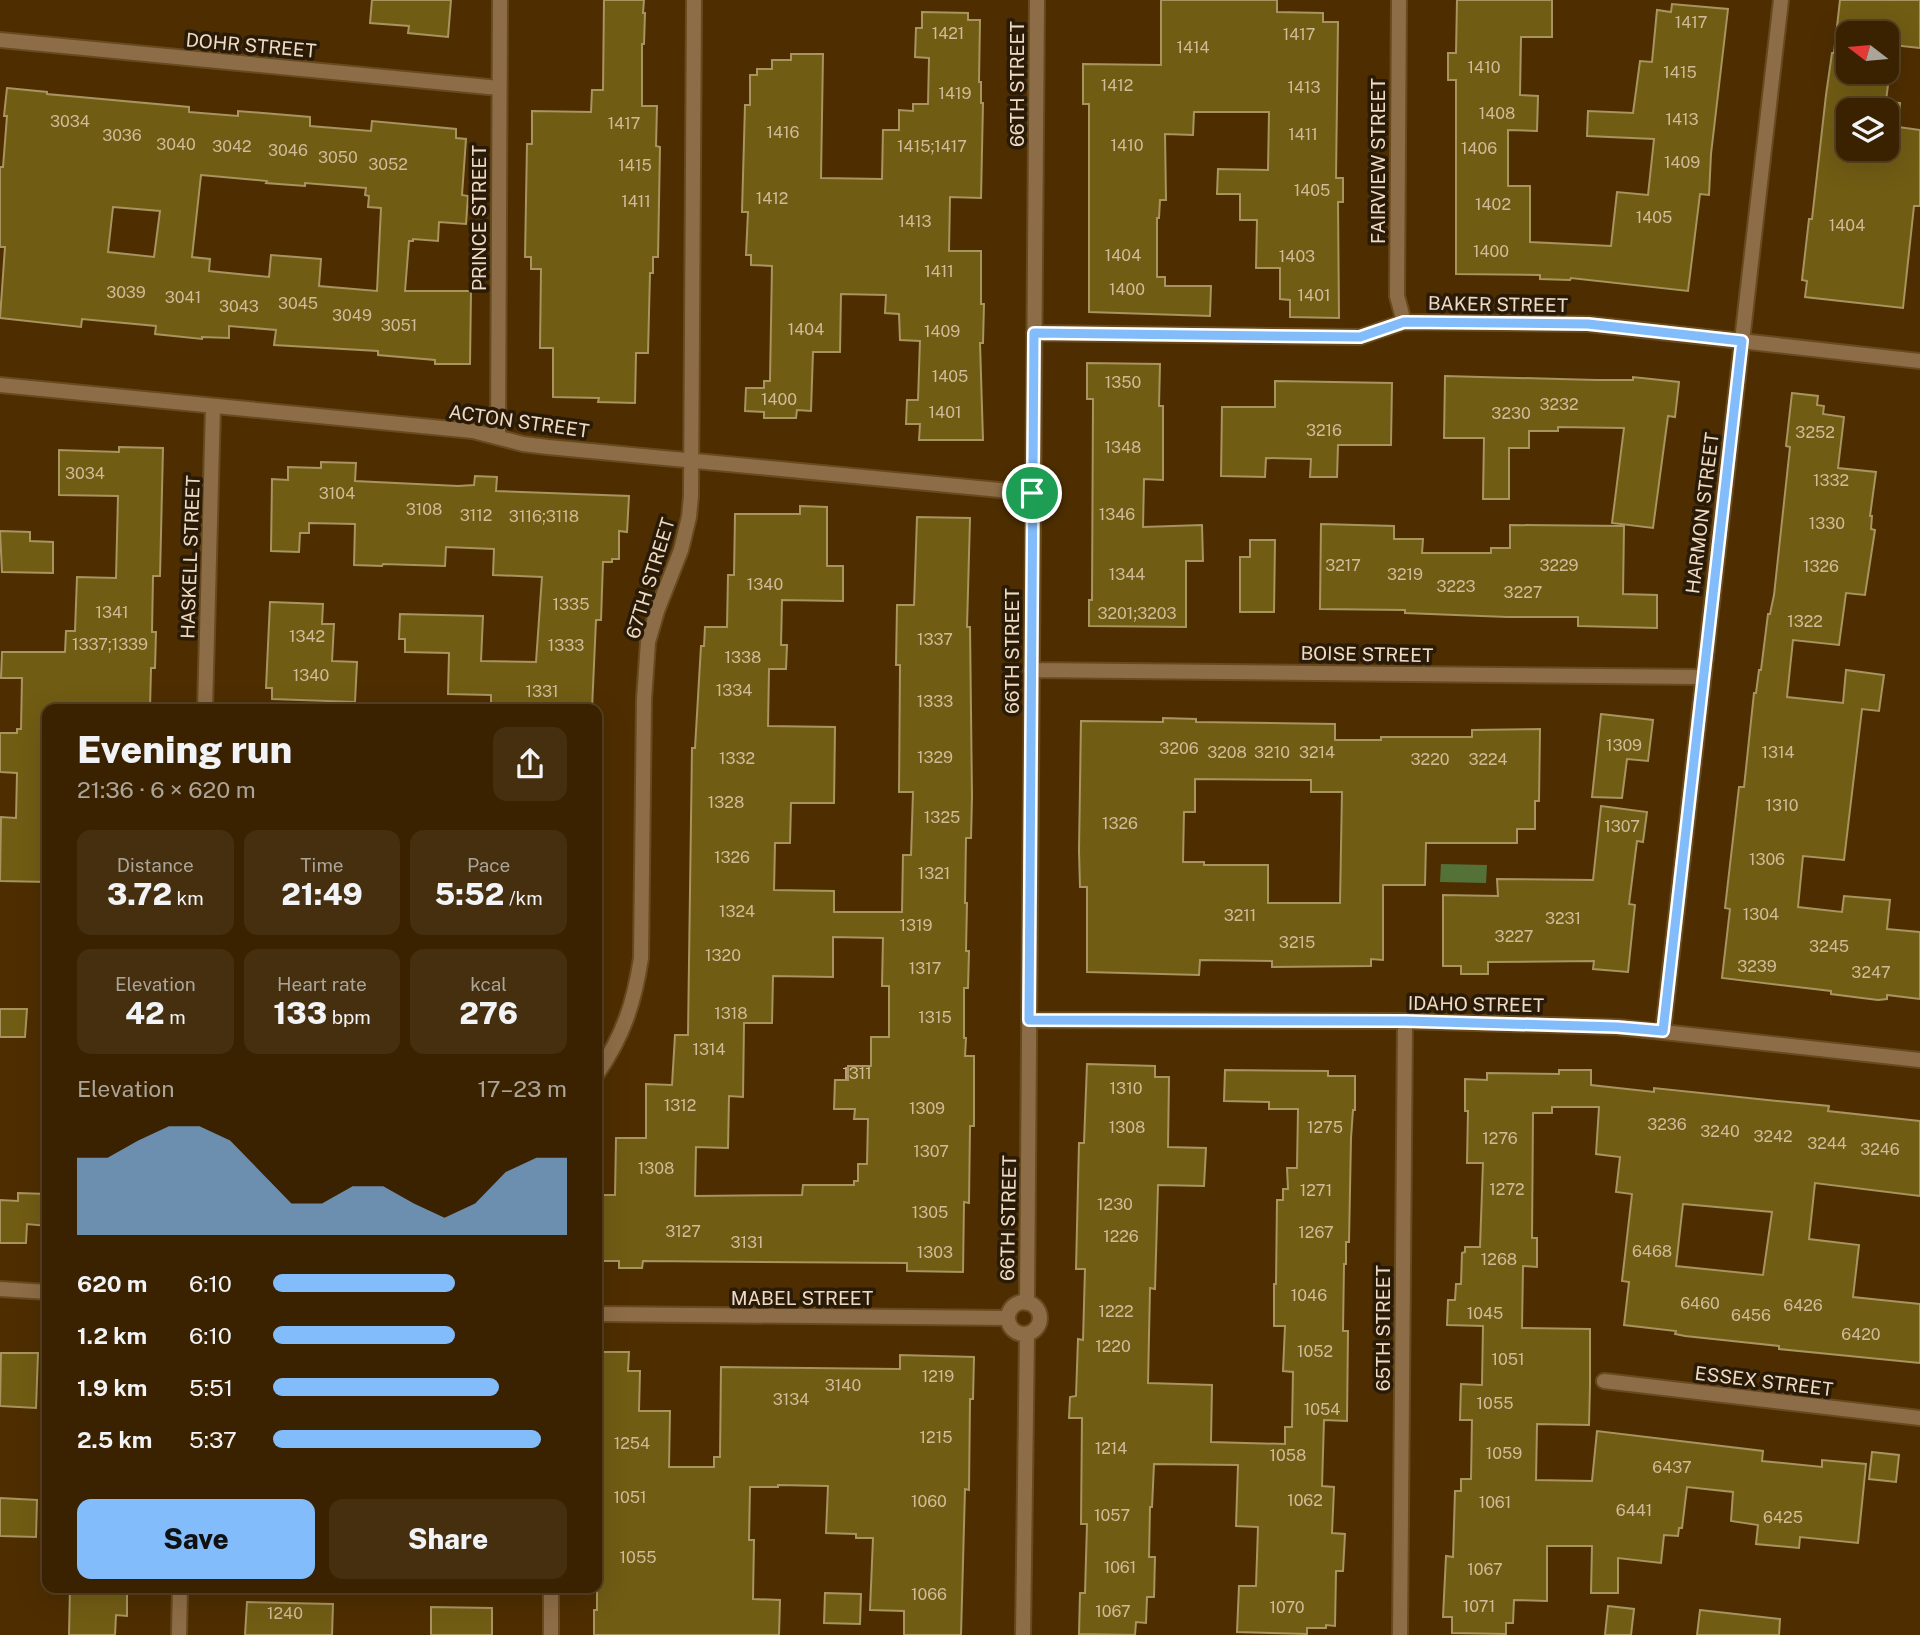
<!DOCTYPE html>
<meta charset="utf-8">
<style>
body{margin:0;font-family:"Public Sans",sans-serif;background:#452f0f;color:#f1f3f6;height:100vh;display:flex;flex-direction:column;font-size:26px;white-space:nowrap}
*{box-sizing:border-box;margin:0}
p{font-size:23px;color:#aba499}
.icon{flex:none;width:38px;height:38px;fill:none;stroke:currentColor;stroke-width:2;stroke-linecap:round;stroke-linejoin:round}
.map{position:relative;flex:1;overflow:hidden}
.panel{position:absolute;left:42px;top:704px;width:560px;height:889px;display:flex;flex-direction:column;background:#3a2200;border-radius:14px;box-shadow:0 7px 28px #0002,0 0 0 2px #543f22}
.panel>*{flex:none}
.needle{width:46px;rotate:286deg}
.fabs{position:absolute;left:1836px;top:21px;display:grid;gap:14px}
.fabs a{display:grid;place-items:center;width:63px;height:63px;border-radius:14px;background:#3a2200;box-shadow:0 7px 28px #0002,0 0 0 2px #543f22;font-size:35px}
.pin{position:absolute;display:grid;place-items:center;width:60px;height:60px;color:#fff;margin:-30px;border:4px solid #fff;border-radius:50%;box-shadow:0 2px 7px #0007}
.round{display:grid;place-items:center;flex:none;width:74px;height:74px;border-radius:14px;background:#452f0f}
.headline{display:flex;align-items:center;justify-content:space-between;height:119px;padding:0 35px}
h1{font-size:38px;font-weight:800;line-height:52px}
.stats{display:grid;grid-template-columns:repeat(3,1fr);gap:10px;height:119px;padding:7px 35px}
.stats div{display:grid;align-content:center;border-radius:14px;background:#452f0f;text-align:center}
.stats b{font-size:30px;font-weight:800}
.stats small{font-size:19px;font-weight:400}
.stats p{font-size:19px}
.chart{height:196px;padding:14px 35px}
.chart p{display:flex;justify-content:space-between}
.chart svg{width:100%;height:126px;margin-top:7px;fill:#82bcfa;opacity:.7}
.primary-button{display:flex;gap:14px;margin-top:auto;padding:14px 35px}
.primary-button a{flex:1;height:80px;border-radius:14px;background:#82bcfa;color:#111;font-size:28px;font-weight:800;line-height:80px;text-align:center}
.primary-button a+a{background:#452f0f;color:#f1f3f6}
ul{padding:0 35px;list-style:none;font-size:23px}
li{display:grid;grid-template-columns:112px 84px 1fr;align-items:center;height:52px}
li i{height:18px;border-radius:9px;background:#82bcfa}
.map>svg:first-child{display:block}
.water{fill:#547138}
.building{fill:#715c14;stroke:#a7945f;stroke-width:2;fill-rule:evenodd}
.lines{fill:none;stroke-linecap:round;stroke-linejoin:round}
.minor-casing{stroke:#684a1f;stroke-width:18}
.minor{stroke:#8d6d47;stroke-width:14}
.route-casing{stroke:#fff;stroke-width:14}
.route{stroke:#82bcfa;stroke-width:9}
.labels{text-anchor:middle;stroke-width:7;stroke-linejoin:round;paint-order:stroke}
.number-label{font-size:16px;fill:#d0bb98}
.street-label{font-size:19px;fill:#efdbc4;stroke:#291b08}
</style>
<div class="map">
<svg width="1920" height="1635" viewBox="0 0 1920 1635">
<rect width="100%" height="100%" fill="#4e2e00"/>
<path class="water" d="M1441 864 1487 865 1486 883 1440 882Z"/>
<path class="building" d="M372 0H451L448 37 408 33 409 26 370 23Z
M604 0H644L643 13H645L644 44H642V106H657L656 146 660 147 658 257H653V273H650L648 353H636L635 403 598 402 599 398 553 397V348H540L541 269H531V257H525L527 144H532V111L591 112 592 90H603Z
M1161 0H1277V12L1323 13V22H1338L1336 178H1343V202H1338L1339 318 1290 317V300L1280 299V268H1256L1257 220H1240V194H1217L1218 169 1268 170 1269 112H1194L1193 135 1165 134 1166 200H1160L1159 218H1157V277H1165V286H1211L1210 316 1089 312V104H1083V64L1161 65Z
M1457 0H1552V37H1521L1520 95 1538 96 1537 131 1508 130V186H1530V242L1611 246 1617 192 1648 195 1654 139 1587 136 1588 111 1633 113 1640 61 1652 62 1657 10 1671 12 1672 4 1728 9 1711 154 1709 195 1700 194 1688 291 1571 278 1570 280 1540 279V275L1456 274V80H1448V53H1456Z
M1840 0H1920V48L1893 45 1886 101 1900 103 1898 127 1920 130V206H1914L1903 308 1805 297 1807 281 1802 280 1809 219H1812L1826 95 1832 53H1834ZM1848 33H1886V72H1848ZM1848 110H1886V149H1848Z
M922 12 968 13V20H980L979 82H981V103H983L981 198 950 197 949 251H981V304H984L983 343H980L983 440H919L920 424H906L907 400H918L920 341 900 340 899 314 885 313 886 295 841 294 840 352H813L811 411 797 410 796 418H764V412L745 411 746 388H764V381H770L772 266 751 265V255H746L748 212H742L745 105H750V75H757V69H772V60H791V54H823L821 178 882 179 883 130H899V110L913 111V104H928L929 58 915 57 916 28H922Z
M7 88 47 92V94L189 107V112L238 116V111L310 117V126L371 131 372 121 456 129V138L466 139 462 195 468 196 466 224 439 222 438 241 413 239V241H409L405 291H471L470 364H435V360L378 355V351L274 345 276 330 229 326V338L202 337V339L155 334 156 326 82 319 81 327 0 318 5 247H0V167H3L7 116H4ZM201 175 267 181 266 183 305 186V183L366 188 365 195 369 196 368 207 381 208 377 291 319 286 321 259 271 255 269 277 209 271 210 259 192 257ZM113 207 160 211 154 257 108 252Z
M1087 363 1160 364 1159 406H1163V480L1144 479 1143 527 1202 525 1203 561H1186V627L1089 626V600H1092L1093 399H1087Z
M1445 376 1596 380H1633V377L1679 382 1675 417 1668 416 1653 528 1612 523 1624 428 1558 427V431H1529V448H1509V499H1483L1484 438H1444Z
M1275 381 1392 383 1391 445H1338L1337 477H1310L1311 459 1266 458 1265 477 1221 476 1222 407H1275Z
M1792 393 1818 396 1817 405 1824 406 1823 414 1844 417 1838 468 1876 472 1870 516H1872L1871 529 1875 530 1865 595 1846 593 1839 645 1793 640 1787 697 1843 703 1846 670 1884 675 1879 711 1862 709 1844 860 1803 856 1798 907 1842 912 1844 896 1890 900 1887 929 1920 932V999L1887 995V999L1878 1000 1831 994V991L1722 978 1730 909 1725 908 1739 787H1744L1754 693H1756L1759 670H1761L1768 614H1770L1774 595 1790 447 1786 446Z
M119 447 163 448 160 576H153L152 632H156L155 668H151L150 709H47V882L0 881 1 817 16 818 17 773 0 772V733H17V729H21L22 678H1L2 652H65L66 631H75L77 577 116 578 118 496 59 495V450L119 452Z
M321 462 356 463 355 481 458 486 474 485 475 476 497 477 496 491 629 496 627 532 619 531V559H612V562H603L601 620H596L592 709H501V706H491V695L448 694 449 653 405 652V639H399L400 614 483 616 481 661 536 662 542 577 493 575 494 549 446 547 445 566 383 564 382 566 354 565 355 524 309 523V533H300L299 552 271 551 272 479 288 480V467L321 468Z
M800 506 827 507V566H843V601L782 600 781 645H787L786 669H769L768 726 835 727 834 803H791L790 843H775L774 890 834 891V912H902L903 855H911L913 792H899L900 665H896L897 605H914L917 517 970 518 967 627H970L972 797 971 838H966L965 903H967L966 951H969L968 988H964V1038H966L965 1056H974V1126H970L969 1203 964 1202 963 1272 907 1271V1263L643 1261 642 1268H619V1261H600L602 1195H615L616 1138H646V1084L672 1085 675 1035H688L692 748H695L701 646H704L705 627H727L728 575H734L735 514H800ZM833 937 883 938 882 986H889V1037H871V1066H848V1080H835L834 1109H855L854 1119H868L867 1164H858V1181H854V1185H803L802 1195 695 1196 696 1147 728 1148 729 1096 743 1097 744 1023H772L773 976 833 977Z
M1321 524 1394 526V539H1423L1422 553H1491V548H1510V525L1624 526 1623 594 1657 595V628L1578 626V617H1507L1405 613V610L1320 609Z
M0 531 30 532V541L53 542V573L2 572Z
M1250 540H1275L1274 612H1240V557H1250Z
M270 602 323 604 322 624H334L332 661 357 662 355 702 272 699V688H266Z
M1601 714 1653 720 1648 761 1627 759 1622 798 1592 797Z
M1163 718 1196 719V722L1335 724V740H1381V737H1472V730L1540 729 1539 801H1535V829H1517V843H1426L1425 885H1383V960L1371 959V966L1272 967V961L1200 960 1199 975 1087 972V887H1080L1079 851 1081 721 1163 722ZM1195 779 1311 780V792H1342L1340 903H1268V865H1204V862H1183L1184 812H1195Z
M1601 806 1647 812 1643 842 1637 841 1629 904 1635 905 1628 972 1593 969 1594 961 1488 962V974H1461V966H1443V895L1498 896 1497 879 1593 880Z
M0 1009H27L25 1037H0Z
M1087 1064 1155 1066V1077H1169L1168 1147 1206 1148 1204 1186 1158 1185 1155 1289 1150 1288 1148 1383 1212 1385 1211 1442 1285 1444V1427H1292L1293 1372 1283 1371 1285 1326H1274V1284H1276L1277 1200H1283V1189H1288L1287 1168H1297L1298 1109H1269V1102L1224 1101 1225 1070 1328 1071V1076H1355V1110H1353L1351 1138 1349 1242H1346V1264H1344L1343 1331H1348L1347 1421 1324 1420 1322 1486 1334 1487 1332 1533 1345 1534 1343 1571H1336L1335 1626 1326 1625V1628H1307V1634L1237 1632 1239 1586H1256L1258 1527 1236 1526 1238 1465 1154 1464 1152 1507H1150L1149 1557H1155L1154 1597H1147L1146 1623 1136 1622 1135 1635 1079 1634 1080 1593H1085L1087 1524H1081L1082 1418H1069L1070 1397 1076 1396 1078 1339 1083 1340 1085 1269H1076L1079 1143H1084Z
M1559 1070H1591V1085L1654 1092V1088L1777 1101 1829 1106 1828 1111 1920 1121V1196L1815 1183 1809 1239 1859 1245 1853 1297 1920 1304V1363L1779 1349V1346L1685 1336 1675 1334 1676 1331 1624 1325 1629 1282 1622 1281 1632 1194 1616 1192 1620 1157 1596 1154 1599 1107H1552V1113H1533L1532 1238H1537V1267L1523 1266 1522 1328 1590 1329V1384L1589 1425 1537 1424 1536 1480 1592 1481 1597 1431 1763 1451 1762 1461 1822 1467V1460L1866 1464 1858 1543 1800 1537 1799 1548 1756 1544 1758 1525 1731 1521 1733 1492 1687 1487 1682 1528H1679L1678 1536 1664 1535 1661 1563 1618 1558V1593H1591L1592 1546H1547V1601L1514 1600 1513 1623H1506V1634L1452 1633V1617H1443L1446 1556 1453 1557 1455 1491H1461V1479H1471L1472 1420H1460L1461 1384 1482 1385 1483 1326 1447 1325 1448 1300H1455L1456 1284H1461L1462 1253 1465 1252V1247H1480L1483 1163H1467L1468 1111H1465V1079L1487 1080V1073L1559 1074ZM1683 1204 1772 1212 1763 1275 1676 1266Z
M18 1193 47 1194V1226L27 1224 26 1243H0V1200L18 1201Z
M602 1352H629L628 1371H640L639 1411H670L669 1467H714V1457H720L721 1367 900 1369V1355L974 1357 973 1399H970L969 1490 965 1489 961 1635H904V1611L870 1610 873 1538H856V1534L826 1533 828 1486 778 1485V1487H750L749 1540H754L753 1599 780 1600 779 1635H594V1610H597V1369H602Z
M1 1353H38L36 1408 0 1406Z
M1872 1452 1899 1455 1896 1482 1869 1479Z
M0 1498 37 1500 36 1537 0 1536Z
M70 1587H127V1616L116 1615 115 1635H69Z
M825 1593 861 1594 860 1624 824 1623Z
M247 1602 333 1604 332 1635H245Z
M1608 1606 1634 1609 1631 1635H1605Z
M431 1607 492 1608V1635H431Z
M1700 1610 1780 1619 1779 1635H1697Z"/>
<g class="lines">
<defs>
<path id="minor" d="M1399 0 1397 296 1404 322
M0 40 499 88
M1034 333 1360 337 1404 322 1588 324 1920 361
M0 385 473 431 523 444 548 447 1032 493
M498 437 500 0
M1031 670 1703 677
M205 709 213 406
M1029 1020 1405 1021 1617 1027 1920 1060
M1663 1031 1781 0
M597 1074C623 1036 634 1004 641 958L644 699 648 642 657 611 681 550 689 517 691 496 694 0
M0 1289 47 1292
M1008 1318a16 16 0 1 1 32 0a16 16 0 1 1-32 0Z
M1027 1303 1037 0
M597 1314 1008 1318
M1604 1381 1920 1418
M179 1635 180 1587
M551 1635V1587
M1023 1635 1027 1334
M1400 1635 1405 1021"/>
</defs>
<use href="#minor" class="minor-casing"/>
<use href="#minor" class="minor"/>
</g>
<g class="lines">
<defs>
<path id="route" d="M1404 322 1588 324 1742 341 1663 1031 1617 1027 1405 1021 1029 1020 1034 333 1360 337Z"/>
</defs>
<use href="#route" class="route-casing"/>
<use href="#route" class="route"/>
</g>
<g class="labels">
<g class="number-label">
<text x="1691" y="28">1417</text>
<text x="948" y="39">1421</text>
<text x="1299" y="40">1417</text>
<text x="1193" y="53">1414</text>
<text x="1484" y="73">1410</text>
<text x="1680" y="78">1415</text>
<text x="1117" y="91">1412</text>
<text x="1304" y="93">1413</text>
<text x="955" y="99">1419</text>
<text x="1497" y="119">1408</text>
<text x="1682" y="125">1413</text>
<text x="70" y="127">3034</text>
<text x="624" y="129">1417</text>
<text x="783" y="138">1416</text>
<text x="1303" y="140">1411</text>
<text x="122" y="141">3036</text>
<text x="176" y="150">3040</text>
<text x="1127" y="151">1410</text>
<text x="232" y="152">3042</text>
<text x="932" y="152">1415;1417</text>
<text x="1479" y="154">1406</text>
<text x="288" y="156">3046</text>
<text x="338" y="163">3050</text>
<text x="1682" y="168">1409</text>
<text x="388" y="170">3052</text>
<text x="635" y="171">1415</text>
<text x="1312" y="196">1405</text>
<text x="772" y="204">1412</text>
<text x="636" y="207">1411</text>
<text x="1493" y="210">1402</text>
<text x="1654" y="223">1405</text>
<text x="915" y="227">1413</text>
<text x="1847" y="231">1404</text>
<text x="1491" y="257">1400</text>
<text x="1123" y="261">1404</text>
<text x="1297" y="262">1403</text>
<text x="939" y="277">1411</text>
<text x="1127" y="295">1400</text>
<text x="126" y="298">3039</text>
<text x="1314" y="301">1401</text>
<text x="183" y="303">3041</text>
<text x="298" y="309">3045</text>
<text x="239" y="312">3043</text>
<text x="352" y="321">3049</text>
<text x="399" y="331">3051</text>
<text x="806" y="335">1404</text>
<text x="942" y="337">1409</text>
<text x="950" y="382">1405</text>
<text x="1123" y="388">1350</text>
<text x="779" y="405">1400</text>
<text x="1559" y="410">3232</text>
<text x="945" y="418">1401</text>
<text x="1511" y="419">3230</text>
<text x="1324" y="436">3216</text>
<text x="1815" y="438">3252</text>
<text x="1123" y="453">1348</text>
<text x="85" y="479">3034</text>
<text x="1831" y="486">1332</text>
<text x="337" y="499">3104</text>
<text x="424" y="515">3108</text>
<text x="1117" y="520">1346</text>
<text x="476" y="521">3112</text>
<text x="544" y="522">3116;3118</text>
<text x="1827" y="529">1330</text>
<text x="1343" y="571">3217</text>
<text x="1559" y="571">3229</text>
<text x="1821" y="572">1326</text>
<text x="1127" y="580">1344</text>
<text x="1405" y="580">3219</text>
<text x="765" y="590">1340</text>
<text x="1456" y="592">3223</text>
<text x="1523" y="598">3227</text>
<text x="571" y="610">1335</text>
<text x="112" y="618">1341</text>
<text x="1137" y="619">3201;3203</text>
<text x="1805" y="627">1322</text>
<text x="307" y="642">1342</text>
<text x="935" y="645">1337</text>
<text x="110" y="650">1337;1339</text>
<text x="566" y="651">1333</text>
<text x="743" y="663">1338</text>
<text x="311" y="681">1340</text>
<text x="734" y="696">1334</text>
<text x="542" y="697">1331</text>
<text x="935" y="707">1333</text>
<text x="1624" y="751">1309</text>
<text x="1179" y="754">3206</text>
<text x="1227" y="758">3208</text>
<text x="1272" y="758">3210</text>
<text x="1317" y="758">3214</text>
<text x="1778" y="758">1314</text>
<text x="935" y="763">1329</text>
<text x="737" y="764">1332</text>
<text x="1430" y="765">3220</text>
<text x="1488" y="765">3224</text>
<text x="726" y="808">1328</text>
<text x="1782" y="811">1310</text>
<text x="942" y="823">1325</text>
<text x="1120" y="829">1326</text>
<text x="1622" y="832">1307</text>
<text x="732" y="863">1326</text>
<text x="1767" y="865">1306</text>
<text x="934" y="879">1321</text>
<text x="737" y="917">1324</text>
<text x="1761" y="920">1304</text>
<text x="1240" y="921">3211</text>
<text x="1563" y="924">3231</text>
<text x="916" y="931">1319</text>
<text x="1514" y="942">3227</text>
<text x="1297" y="948">3215</text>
<text x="1829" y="952">3245</text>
<text x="723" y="961">1320</text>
<text x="1757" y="972">3239</text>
<text x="925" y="974">1317</text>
<text x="1871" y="978">3247</text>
<text x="731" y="1019">1318</text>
<text x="935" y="1023">1315</text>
<text x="709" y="1055">1314</text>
<text x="857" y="1079">1311</text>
<text x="1126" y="1094">1310</text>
<text x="680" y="1111">1312</text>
<text x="927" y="1114">1309</text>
<text x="1667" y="1130">3236</text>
<text x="1127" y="1133">1308</text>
<text x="1325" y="1133">1275</text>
<text x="1720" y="1137">3240</text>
<text x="1773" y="1142">3242</text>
<text x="1500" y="1144">1276</text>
<text x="1827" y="1149">3244</text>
<text x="1880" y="1155">3246</text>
<text x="931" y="1157">1307</text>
<text x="656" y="1174">1308</text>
<text x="1507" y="1195">1272</text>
<text x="1316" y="1196">1271</text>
<text x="1115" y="1210">1230</text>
<text x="930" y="1218">1305</text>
<text x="683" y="1237">3127</text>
<text x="1316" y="1238">1267</text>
<text x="1121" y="1242">1226</text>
<text x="747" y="1248">3131</text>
<text x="1652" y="1257">6468</text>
<text x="935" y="1258">1303</text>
<text x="1499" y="1265">1268</text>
<text x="1309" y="1301">1046</text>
<text x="1700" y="1309">6460</text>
<text x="1803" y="1311">6426</text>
<text x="1116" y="1317">1222</text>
<text x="1485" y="1319">1045</text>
<text x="1751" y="1321">6456</text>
<text x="1861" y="1340">6420</text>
<text x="1113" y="1352">1220</text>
<text x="1315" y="1357">1052</text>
<text x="1508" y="1365">1051</text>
<text x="938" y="1382">1219</text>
<text x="843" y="1391">3140</text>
<text x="791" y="1405">3134</text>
<text x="1495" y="1409">1055</text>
<text x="1322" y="1415">1054</text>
<text x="936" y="1443">1215</text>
<text x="632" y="1449">1254</text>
<text x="1111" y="1454">1214</text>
<text x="1504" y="1459">1059</text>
<text x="1288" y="1461">1058</text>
<text x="1672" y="1473">6437</text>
<text x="630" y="1503">1051</text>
<text x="1305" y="1506">1062</text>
<text x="929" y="1507">1060</text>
<text x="1495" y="1508">1061</text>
<text x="1634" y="1516">6441</text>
<text x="1112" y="1521">1057</text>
<text x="1783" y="1523">6425</text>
<text x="638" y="1563">1055</text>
<text x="1120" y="1573">1061</text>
<text x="1485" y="1575">1067</text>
<text x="929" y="1600">1066</text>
<text x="1479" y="1612">1071</text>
<text x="1287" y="1613">1070</text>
<text x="1113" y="1617">1067</text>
<text x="285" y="1619">1240</text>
</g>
<g class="street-label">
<text transform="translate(251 45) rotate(5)" y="7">DOHR STREET</text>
<text transform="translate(1017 84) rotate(-90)" y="7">66TH STREET</text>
<text transform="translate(1378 161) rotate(-90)" y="7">FAIRVIEW STREET</text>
<text transform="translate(479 218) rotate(-90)" y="7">PRINCE STREET</text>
<text transform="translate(1498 304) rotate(1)" y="7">BAKER STREET</text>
<text transform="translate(519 421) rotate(8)" y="7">ACTON STREET</text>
<text transform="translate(1702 513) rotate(-83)" y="7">HARMON STREET</text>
<text transform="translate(190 557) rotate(-88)" y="7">HASKELL STREET</text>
<text transform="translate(650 578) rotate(-73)" y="7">67TH STREET</text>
<text transform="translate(1012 651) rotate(-90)" y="7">66TH STREET</text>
<text transform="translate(1367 654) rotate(1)" y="7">BOISE STREET</text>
<text transform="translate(1476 1004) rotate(1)" y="7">IDAHO STREET</text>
<text transform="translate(1008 1218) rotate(-89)" y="7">66TH STREET</text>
<text x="802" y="1305">MABEL STREET</text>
<text transform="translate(1383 1328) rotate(-90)" y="7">65TH STREET</text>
<text transform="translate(1764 1381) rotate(7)" y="7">ESSEX STREET</text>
</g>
</g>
</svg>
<div class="fabs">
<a><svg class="needle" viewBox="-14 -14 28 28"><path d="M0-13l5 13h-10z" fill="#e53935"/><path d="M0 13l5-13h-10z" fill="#aba499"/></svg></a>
<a><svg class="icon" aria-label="layers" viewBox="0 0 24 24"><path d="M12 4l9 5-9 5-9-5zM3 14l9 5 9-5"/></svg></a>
</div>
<div class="pin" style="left:1032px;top:493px;background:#1e9e55"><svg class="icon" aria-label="arrive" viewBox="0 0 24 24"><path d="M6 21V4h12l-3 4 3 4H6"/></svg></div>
<section class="panel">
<div class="headline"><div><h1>Evening run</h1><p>21:36 · 6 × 620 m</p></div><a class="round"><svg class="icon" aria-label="share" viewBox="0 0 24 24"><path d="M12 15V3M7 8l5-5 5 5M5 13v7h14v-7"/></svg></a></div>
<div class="stats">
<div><p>Distance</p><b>3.72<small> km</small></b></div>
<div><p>Time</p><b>21:49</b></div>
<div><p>Pace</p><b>5:52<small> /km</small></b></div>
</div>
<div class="stats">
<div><p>Elevation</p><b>42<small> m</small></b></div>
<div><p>Heart rate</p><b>133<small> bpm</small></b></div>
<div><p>kcal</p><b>276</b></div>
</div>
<div class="chart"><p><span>Elevation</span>17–23 m</p>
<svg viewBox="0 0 160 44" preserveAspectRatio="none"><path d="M0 44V17L10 17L20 11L30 6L40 6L50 11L60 22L70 33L80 33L90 27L100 27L110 33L120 38L130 33L140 22L150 17L160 17V44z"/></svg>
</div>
<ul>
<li><b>620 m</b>6:10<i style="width:62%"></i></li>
<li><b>1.2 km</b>6:10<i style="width:62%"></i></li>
<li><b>1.9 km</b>5:51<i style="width:77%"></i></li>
<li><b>2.5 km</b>5:37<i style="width:91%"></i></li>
</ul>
<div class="primary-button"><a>Save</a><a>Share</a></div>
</section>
</div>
